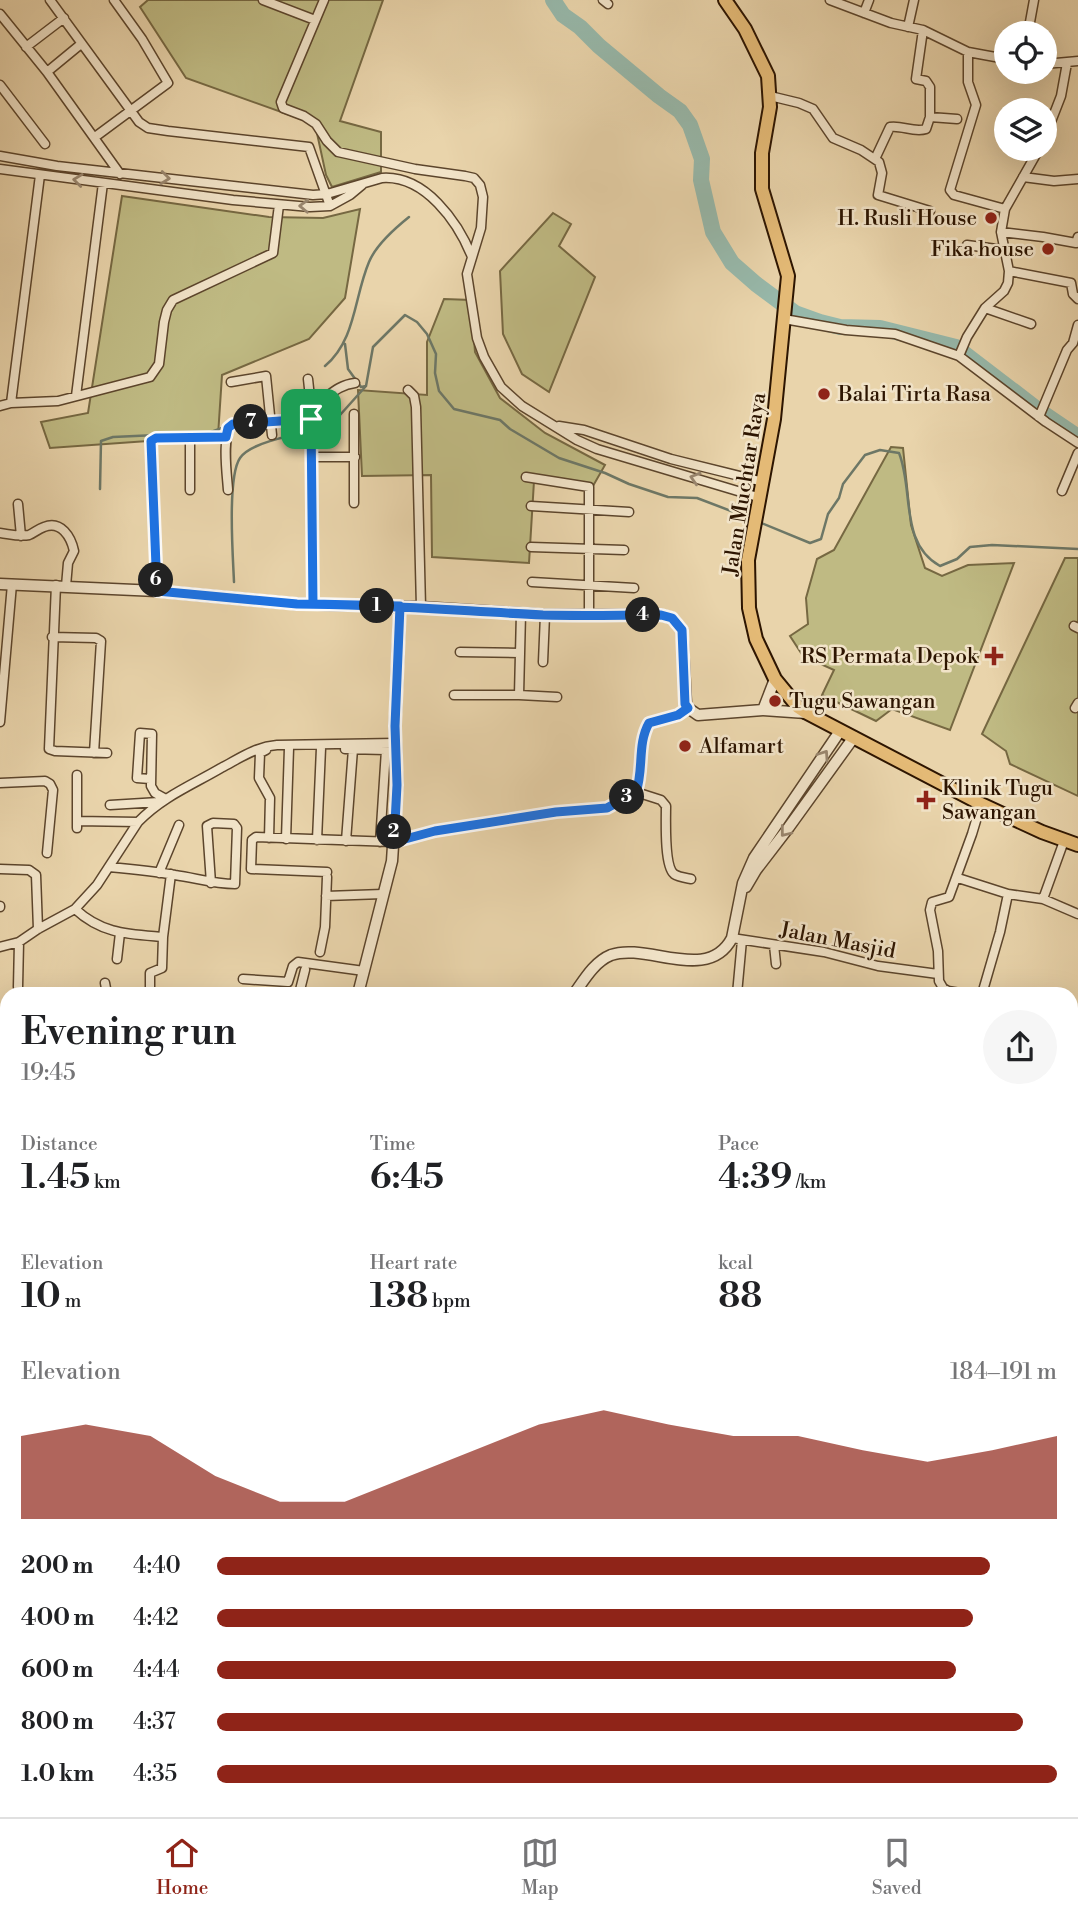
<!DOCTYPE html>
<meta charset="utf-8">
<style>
body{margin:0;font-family:"Libre Bodoni",serif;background:#f6f6f6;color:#202124;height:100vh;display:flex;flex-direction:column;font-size:26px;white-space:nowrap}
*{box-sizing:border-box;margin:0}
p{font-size:23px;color:#757577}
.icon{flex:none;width:38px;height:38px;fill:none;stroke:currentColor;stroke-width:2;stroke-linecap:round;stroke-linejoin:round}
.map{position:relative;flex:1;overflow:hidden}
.sheet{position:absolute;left:0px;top:987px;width:1078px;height:831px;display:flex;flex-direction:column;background:#fff;border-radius:21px 21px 0 0;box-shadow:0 7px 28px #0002}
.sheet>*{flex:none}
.fabs{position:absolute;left:994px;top:21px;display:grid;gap:14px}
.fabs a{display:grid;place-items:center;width:63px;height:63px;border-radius:50%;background:#fff;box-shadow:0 7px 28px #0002;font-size:35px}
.pin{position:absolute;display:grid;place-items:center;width:60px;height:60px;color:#fff;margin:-30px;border-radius:14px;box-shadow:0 4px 10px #0006}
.km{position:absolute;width:35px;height:35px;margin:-18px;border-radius:50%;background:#222;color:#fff;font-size:19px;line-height:35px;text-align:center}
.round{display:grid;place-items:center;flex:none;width:74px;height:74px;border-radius:37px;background:#f6f6f6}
.head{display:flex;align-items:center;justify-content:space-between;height:119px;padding:0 21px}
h1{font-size:38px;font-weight:600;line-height:52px}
.metrics{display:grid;grid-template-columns:repeat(3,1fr);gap:10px;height:119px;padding:7px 21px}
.metrics div{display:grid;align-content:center}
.metrics b{font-size:35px;font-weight:600}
.metrics small{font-size:19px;font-weight:400}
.metrics p{font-size:19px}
.chart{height:196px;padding:14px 21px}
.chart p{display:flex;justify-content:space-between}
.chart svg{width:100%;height:126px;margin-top:7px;fill:#8f2418;opacity:.7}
ul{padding:0 21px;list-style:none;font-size:23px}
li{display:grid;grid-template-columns:112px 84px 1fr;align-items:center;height:52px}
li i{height:18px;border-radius:9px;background:#8f2418}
.tab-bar{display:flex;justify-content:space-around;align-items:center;height:98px;border-top:2px solid #e0e0e0;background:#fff;font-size:19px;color:#757577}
.tab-bar a{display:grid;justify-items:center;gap:4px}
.tab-bar .active{color:#8f2418}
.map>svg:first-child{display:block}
.green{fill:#bfba83;stroke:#766842;stroke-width:2}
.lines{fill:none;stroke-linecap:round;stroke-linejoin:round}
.stream{stroke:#6d7766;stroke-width:2.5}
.river{stroke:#97b8aa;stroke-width:16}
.minor-casing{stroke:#5c452c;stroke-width:11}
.tertiary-casing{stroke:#5c452c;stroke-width:13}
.trunk-casing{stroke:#2d1501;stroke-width:16}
.minor{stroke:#f1e3c8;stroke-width:8}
.tertiary{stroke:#f1e3c8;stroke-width:10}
.trunk{stroke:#e4ba76;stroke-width:12}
.oneway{stroke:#99866e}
.route-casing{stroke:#fff;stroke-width:14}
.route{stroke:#1a73e8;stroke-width:9}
.poi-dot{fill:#8f2418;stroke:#f1e3c8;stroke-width:2.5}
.labels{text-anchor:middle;stroke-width:5;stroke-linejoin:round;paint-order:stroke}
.poi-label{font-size:21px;fill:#2d1501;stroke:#f1e3c8;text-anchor:start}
.street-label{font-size:21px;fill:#2d1501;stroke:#f1e3c8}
</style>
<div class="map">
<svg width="1078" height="1817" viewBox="0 0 1078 1817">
<rect width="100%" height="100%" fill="#e9d4ab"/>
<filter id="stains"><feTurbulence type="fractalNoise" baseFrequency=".00286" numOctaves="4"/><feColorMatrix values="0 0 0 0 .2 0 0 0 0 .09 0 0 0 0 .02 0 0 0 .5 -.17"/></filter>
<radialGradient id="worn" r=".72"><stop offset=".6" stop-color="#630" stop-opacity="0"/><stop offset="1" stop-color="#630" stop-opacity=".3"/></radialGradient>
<path class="green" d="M148 0H383L340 121 381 132V172L332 187 326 175 315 124 186 78 140 7Z
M122 196 269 217 323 218 360 209 345 298 309 339 222 375 218 436 50 448 41 422 88 413Z
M553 213 571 224 559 246 595 277 549 392 522 374 503 334 500 271Z
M444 299 471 300 475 352 500 398 545 433 605 465 593 486 534 481 529 563 432 557 431 475 362 476 358 390 427 395V342Z
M891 447 903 448 911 525 925 568 942 576 968 565 1014 563 950 730 892 709 876 721 822 695 834 670 803 656 790 636 808 624 806 598 817 559 834 550Z
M1065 558H1078V796L1010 764 1006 751 982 734Z
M1071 1309 1078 1311V1639L1071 1637Z
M32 1811H246L247 1817H35Z
M306 1811H416L427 1817H305Z
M499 1811H608L613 1817H499Z
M670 1811H768L766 1817H661Z"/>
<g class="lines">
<path class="stream" d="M345 344 348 369 361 387 366 386
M325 366C356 340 354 297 369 262 376 245 394 229 409 217
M188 434 211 432 222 428
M323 434 366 386 373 347 405 315 417 322 427 334 436 354 435 373 439 391 454 409 500 420 510 429 559 458 605 473 629 484 668 497 697 498 752 519
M100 489 101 441 113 437 157 435
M759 522 810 543 821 539 828 514 839 498 843 484 865 455 880 450 899 453C914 490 899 543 940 566L957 559 970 547 992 545 1078 549
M234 582C233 557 227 477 240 458 249 444 289 435 305 434
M1071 1110 1078 1111
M0 1122H7
M1071 1446 1078 1451
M391 1811 401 1817
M315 1817 322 1811
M595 1817 597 1811"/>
<path class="river" d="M553 0 563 15 580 27 599 46 659 96 680 111 690 125 702 159 701 180 713 232 732 263 756 284 795 313 820 322 840 327 880 328 956 347 1037 409 1078 437"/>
<defs>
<path id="minor" d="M50 0 139 122 148 128 168 131 309 147 330 206
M263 0 315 20
M324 0 281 102 283 108 304 116 316 124 327 141 338 152 415 169 465 176 474 178 480 185 483 197 481 228 467 274 477 338 484 357 501 387 522 406 577 440 597 449 761 498
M603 0 608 4
M830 0 891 23 923 30 968 52 1006 59
M864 13 869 0
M0 14 47 72 120 174
M908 27 914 0
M923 30 916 79 926 81 930 87V117L957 119
M1028 33 1034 0
M26 47 64 18
M968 52V82L976 105 950 190 954 195 1005 209
M1045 64 1078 61
M47 72 81 44
M0 85 45 144
M770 96 799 103 813 109 833 138 861 150 879 162 882 173 878 195 930 211
M95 137 168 83 142 39 114 0
M1045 137 1061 96 1067 63
M0 156 57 166 313 195 327 194 382 178C425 175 458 222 472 257
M875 159 890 127C902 125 914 133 926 129L930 117
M0 169 233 200 310 207 330 206 350 195 362 185
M1023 177 1054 181 1078 179
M1001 232 1043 237 1076 243 1078 237
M967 245 1004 250
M1009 271 1071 283 1073 294 1078 299
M985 308 1031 324
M784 319 846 330 895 334 959 356 1046 422 1078 443
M959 356 967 337 985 308 1004 291 1008 283 1009 271 1001 232 1005 209 1039 149
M308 379 311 407 313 604
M231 382 266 376 272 435
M408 390 414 396 416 407 421 607
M76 396 103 183
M11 403 40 175
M0 406 11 403 58 401 150 377 159 364 164 322 167 310 173 300 273 253 279 205
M311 407C327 399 336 385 355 383
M1039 417 1067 350 1073 343 1078 325
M559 426 584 430 671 459 764 482
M190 437V490
M312 457H355
M526 477 589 487V616
M228 490C227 474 221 434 233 424L311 419
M1062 491 1078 453
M354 503V414
M18 504 21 536
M531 506 629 512
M0 533C9 534 19 537 29 535 34 533 38 529 44 527 61 520 71 537 74 551L68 563 66 586
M531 547 624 550
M532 582 634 588
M56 585 49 749 55 751 107 753
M157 591 151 441 156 438 226 437
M1074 626 1078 628
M52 637 96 638 101 641 94 753
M460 652 519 653
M543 662 545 615
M454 695H519L521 613
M519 695 557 697
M1075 708 1078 703
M0 722 12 584
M345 749 386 750 380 842
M266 750 260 753 259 778 270 798 269 838
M150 779 137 778 140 733 152 734 151 786 155 793 164 798
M0 783 45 781 50 784 53 790 47 853
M636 792 661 800 666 806C666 819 664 866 674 874 678 877 686 878 691 879
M110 805 159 802
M77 821 138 822
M77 828V775
M286 839 289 748
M317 840 321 748
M346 841 353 749
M109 867C131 869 153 871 175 875 196 878 214 884 235 884L237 828 234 824 213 823 207 826 211 883
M0 869 29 870 36 875 38 929
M327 872 251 869 252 840 256 837 394 842 435 831 556 812 607 808 636 792C644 770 637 744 649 723L678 715 688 708
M159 873 179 825
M958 878 1008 894 1043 899 1078 914
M326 896 383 894
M1043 899 1064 841
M0 906V907
M75 909C102 934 128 934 163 937L171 874
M732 938 824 952 878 966 938 974
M774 945 776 964
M0 947 19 942 38 929 75 909 97 885 138 822C162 797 192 785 221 768 240 758 255 747 277 745L395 743
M320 952 325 927 327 877
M117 959 120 933
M243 979 288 982 293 966 298 962 364 971
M105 983 107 994
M18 987 19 942
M150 994V973L162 968 163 937
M299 994 305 970
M737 994 742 940
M966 994 948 991 943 988 939 981 938 951 930 910 932 902 949 897 972 834 981 804
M982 994 1000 932 1008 894
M0 1063H7
M0 1112H7
M0 1137H7
M0 1152 7 1189
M1071 1227 1078 1226
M0 1237 7 1236
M1071 1320 1078 1321
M1071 1347 1078 1348
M0 1390 7 1388
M0 1461 7 1460
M0 1531 7 1529
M0 1649 7 1647
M1071 1709 1078 1693
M0 1710 7 1738
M1071 1770 1078 1772
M34 1811 35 1817
M450 1811V1817
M490 1817V1811"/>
<path id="tertiary" d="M0 584 157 591 297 604 421 607 545 615H661L672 618 682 630 686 704 688 708 698 715 763 710 806 713
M763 710 775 679
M746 887 756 870 789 827 854 737
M358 994 392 861 397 785 395 726 400 606
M574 994C584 980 594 962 611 955 647 942 708 984 732 938L743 883 754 858 840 731
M0 1798 7 1796"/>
<path id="trunk" d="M725 0 745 29 768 76 770 107 762 153V189L788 276 774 419 748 560 749 608 756 639 775 679 798 707 807 713 981 804 1042 832 1078 845"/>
</defs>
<use href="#minor" class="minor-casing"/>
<use href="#tertiary" class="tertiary-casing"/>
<use href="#trunk" class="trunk-casing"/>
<use href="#minor" class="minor"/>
<use href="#tertiary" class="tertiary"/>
<use href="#trunk" class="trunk"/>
</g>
<defs><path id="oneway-chevron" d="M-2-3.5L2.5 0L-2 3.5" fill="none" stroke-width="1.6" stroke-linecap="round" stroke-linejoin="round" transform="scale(1.75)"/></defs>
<g class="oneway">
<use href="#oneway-chevron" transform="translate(165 178) rotate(6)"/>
<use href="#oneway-chevron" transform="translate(78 180) rotate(-173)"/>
<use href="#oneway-chevron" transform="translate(304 206) rotate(-178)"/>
<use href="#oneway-chevron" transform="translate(695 478) rotate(-163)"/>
<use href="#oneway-chevron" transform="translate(824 755) rotate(-56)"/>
<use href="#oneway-chevron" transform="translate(785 832) rotate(128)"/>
</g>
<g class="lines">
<defs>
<path id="route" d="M311 419 313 604 400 606 395 726 397 785 394 842 435 831 556 812 607 808 636 792C644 770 637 744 649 723L678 715 688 708 685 704 682 630 672 618 661 615C622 615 583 616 543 615 461 611 379 604 297 604L157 591 151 441 156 438 226 437 228 428 233 424 311 419"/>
</defs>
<use href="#route" class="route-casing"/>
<use href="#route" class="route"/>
</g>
<g class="poi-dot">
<circle cx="991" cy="218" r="7"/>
<circle cx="1048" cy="249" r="7"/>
<circle cx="824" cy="394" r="7"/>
<path d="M990.5 645.5h7v7h7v7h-7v7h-7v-7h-7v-7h7z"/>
<circle cx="775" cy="701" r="7"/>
<circle cx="685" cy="746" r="7"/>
<path d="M922.5 789.5h7v7h7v7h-7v7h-7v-7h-7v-7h7z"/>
</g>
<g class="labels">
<g class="poi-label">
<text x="977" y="225" text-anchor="end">H. Rusli House</text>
<text x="1034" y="256" text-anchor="end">Fika house</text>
<text x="838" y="401">Balai Tirta Rasa</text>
<text x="978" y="663" text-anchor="end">RS Permata Depok</text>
<text x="789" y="708">Tugu Sawangan</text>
<text x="699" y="753">Alfamart</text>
<text x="942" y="795">Klinik Tugu<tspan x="942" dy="24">Sawangan</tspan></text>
</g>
<g class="street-label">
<text transform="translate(744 484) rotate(-81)" y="7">Jalan Muchtar Raya</text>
<text transform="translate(838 940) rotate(11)" y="7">Jalan Masjid</text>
</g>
</g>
<rect width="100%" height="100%" filter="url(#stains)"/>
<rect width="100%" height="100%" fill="url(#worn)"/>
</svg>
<div class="fabs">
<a><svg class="icon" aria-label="locate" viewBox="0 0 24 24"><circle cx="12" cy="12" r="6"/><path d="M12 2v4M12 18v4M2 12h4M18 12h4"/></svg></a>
<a><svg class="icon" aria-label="layers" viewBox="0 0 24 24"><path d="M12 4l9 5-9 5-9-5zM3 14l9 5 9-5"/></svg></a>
</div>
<div class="pin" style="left:311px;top:419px;background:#1e9e55"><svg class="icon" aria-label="arrive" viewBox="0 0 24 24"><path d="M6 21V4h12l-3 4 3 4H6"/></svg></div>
<b class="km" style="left:377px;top:606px">1</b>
<b class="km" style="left:394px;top:832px">2</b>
<b class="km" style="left:627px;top:797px">3</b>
<b class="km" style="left:643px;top:615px">4</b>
<b class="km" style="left:156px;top:580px">6</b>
<b class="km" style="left:251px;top:422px">7</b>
<section class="sheet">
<div class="head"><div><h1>Evening run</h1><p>19:45</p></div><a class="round"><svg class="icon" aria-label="share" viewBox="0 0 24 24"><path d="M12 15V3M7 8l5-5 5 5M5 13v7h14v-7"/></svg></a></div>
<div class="metrics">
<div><p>Distance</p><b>1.45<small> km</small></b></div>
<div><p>Time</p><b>6:45</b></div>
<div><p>Pace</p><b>4:39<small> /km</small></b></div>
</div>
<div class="metrics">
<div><p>Elevation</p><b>10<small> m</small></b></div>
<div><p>Heart rate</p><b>138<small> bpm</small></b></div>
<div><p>kcal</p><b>88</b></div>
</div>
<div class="chart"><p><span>Elevation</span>184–191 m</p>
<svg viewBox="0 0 160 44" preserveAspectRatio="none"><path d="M0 44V15L10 11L20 15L30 29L40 38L50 38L60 29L70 20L80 11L90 6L100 11L110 15L120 15L130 20L140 24L150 20L160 15V44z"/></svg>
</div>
<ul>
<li><b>200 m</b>4:40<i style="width:92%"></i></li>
<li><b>400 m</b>4:42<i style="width:90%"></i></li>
<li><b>600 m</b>4:44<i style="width:88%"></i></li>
<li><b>800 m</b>4:37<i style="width:96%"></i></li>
<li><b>1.0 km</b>4:35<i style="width:100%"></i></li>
</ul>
</section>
</div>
<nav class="tab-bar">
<a class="active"><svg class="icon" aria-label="home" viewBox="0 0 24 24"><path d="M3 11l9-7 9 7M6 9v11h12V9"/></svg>Home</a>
<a><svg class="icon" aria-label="map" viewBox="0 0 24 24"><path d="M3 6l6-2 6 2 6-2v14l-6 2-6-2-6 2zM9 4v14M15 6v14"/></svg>Map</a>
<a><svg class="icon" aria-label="saved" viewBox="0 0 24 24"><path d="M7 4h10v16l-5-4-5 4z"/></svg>Saved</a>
</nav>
